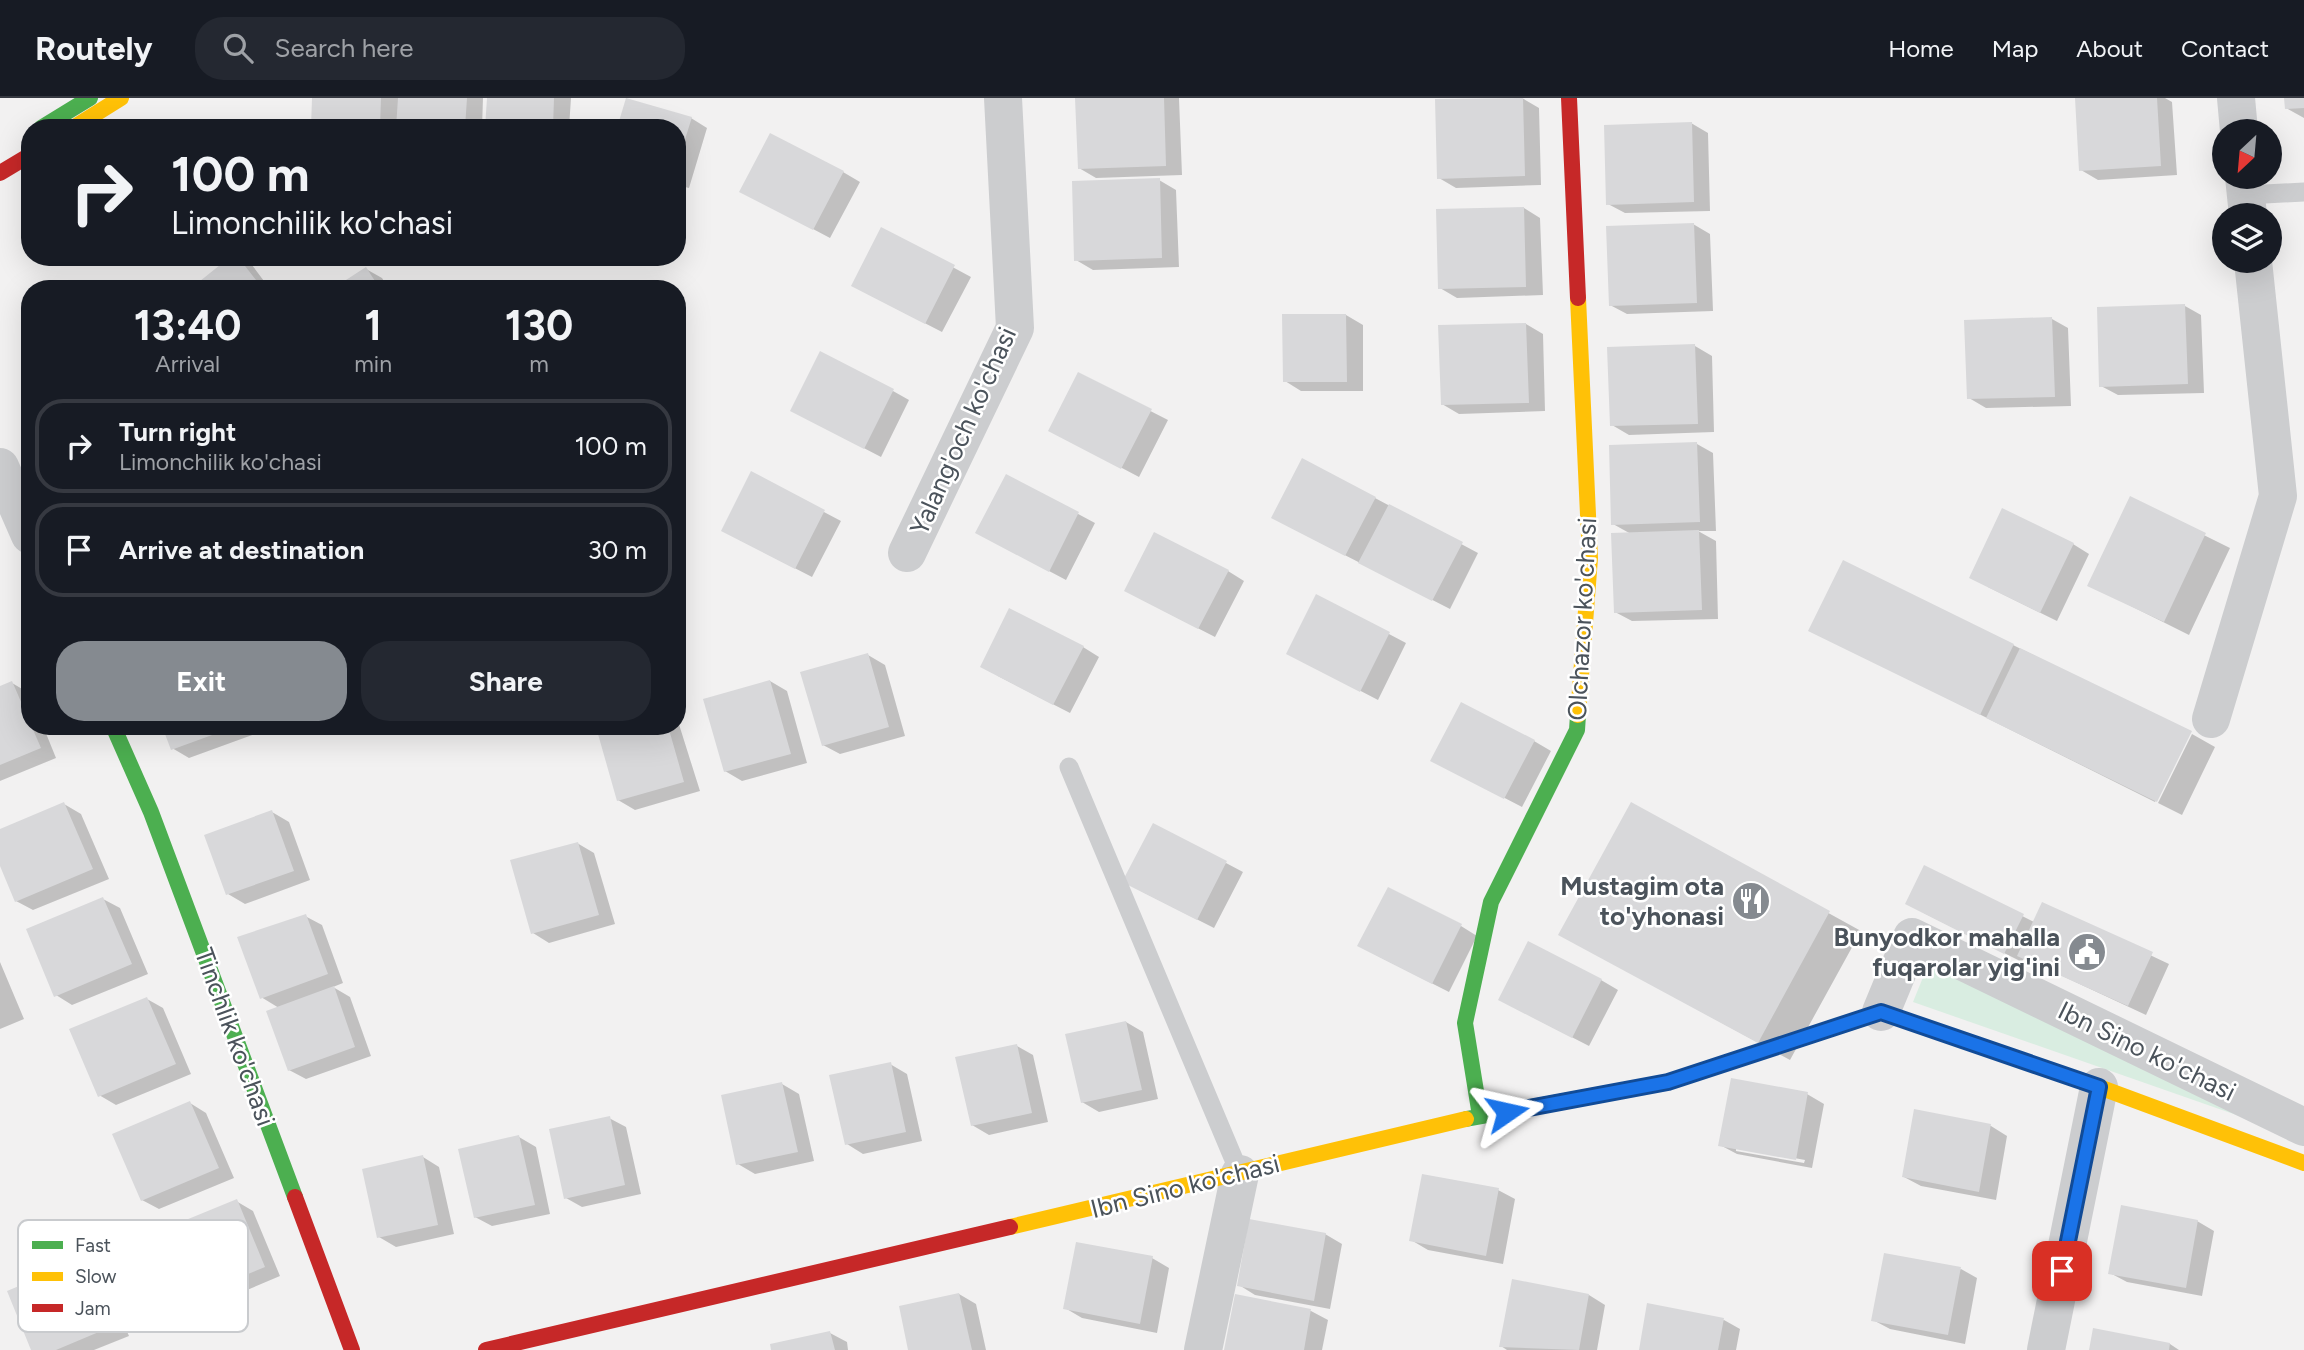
<!DOCTYPE html>
<style>
:root{--surface:#171b24;--page:#242831;--text:#f1f3f6;--muted:#9ea1a6;--line:#363941;--accent:#858a90}
body{margin:0;font-family:Figtree,sans-serif;background:var(--page);color:var(--text);height:100vh;display:flex;flex-direction:column;font-size:26px;white-space:nowrap}
*{box-sizing:border-box;margin:0}
p{font-size:23px;color:var(--muted)}
.icon{flex:none;width:38px;height:38px;fill:none;stroke:currentColor;stroke-width:2;stroke-linecap:round;stroke-linejoin:round}
.map{position:relative;flex:1;overflow:hidden}
.sheet{position:absolute;left:21px;top:182px;width:665px;height:455px;display:flex;flex-direction:column;background:var(--surface);border-radius:28px;box-shadow:0 7px 28px #0002}
.sheet>*{flex:none}
.top-card{position:absolute;left:21px;top:21px;width:665px;height:147px;border-radius:28px;box-shadow:0 7px 28px #0002;background:#171b24;color:var(--text);overflow:hidden}
.needle{width:46px;rotate:206deg}
.controls{position:absolute;left:2212px;top:21px;display:grid;gap:14px}
.controls a{display:grid;place-items:center;width:70px;height:70px;border-radius:50%;background:var(--surface);box-shadow:0 7px 28px #0002;font-size:35px}
.pin{position:absolute;display:grid;place-items:center;width:60px;height:60px;color:#fff;margin:-30px;border-radius:14px;box-shadow:0 4px 10px #0006}
.me{position:absolute;width:77px;margin:-38px;rotate:79deg;stroke-linejoin:round;filter:drop-shadow(0 0 5px #0008)}
.turn{display:flex;align-items:center;gap:24px;height:147px;padding:0 35px;font-size:32px}
.turn .icon{width:91px;height:91px;stroke-width:2.5}
.turn b{display:block;font-size:49px;line-height:60px}
.eta{display:flex;justify-content:space-evenly;align-items:center;height:119px;text-align:center}
.eta b{font-size:42px;font-weight:700;line-height:49px}
.cta{display:flex;gap:14px;margin-top:auto;padding:14px 35px}
.cta a{flex:1;height:80px;border-radius:28px;background:var(--accent);color:#fff;font-size:28px;font-weight:700;line-height:80px;text-align:center}
.cta a+a{background:var(--page);color:var(--text)}
ul{padding:0;list-style:none}
li{display:flex;align-items:center;gap:21px;height:94px;margin:0 14px 10px;padding:0 21px;border:4px solid var(--line);border-radius:28px}
li div{flex:1}
li b{display:block;font-size:26px}
li em{font-style:normal}
header{display:flex;align-items:center;gap:42px;box-sizing:border-box;height:98px;padding:0 35px;background:var(--surface);border-bottom:2px solid var(--line)}
header strong{font-size:33px}
nav{display:flex;gap:38px;margin-inline-start:auto;font-size:24px}
.search{width:490px;height:63px;background:var(--page);display:flex;align-items:center;gap:18px;box-sizing:border-box;padding:0 24px;border-radius:28px;color:var(--muted);font-size:26px}
.map>svg:first-child{display:block}
</style>
<header>
<strong>Routely</strong>
<div class="search"><svg class="icon" aria-label="search" viewBox="0 0 24 24"><circle cx="10" cy="10" r="6"/><path d="M15 15l6 6"/></svg>Search here</div>
<nav><a>Home</a><a>Map</a><a>About</a><a>Contact</a></nav>
</header>
<div class="map">
<svg width="2304" height="1252" viewBox="0 0 2304 1252">
<rect width="100%" height="100%" fill="#f2f1f1"/>
<path fill="#d9ede1" d="M 1928,867 L 2265,1027 L 1913,904 Z"/>
<path fill="#0003" fill-rule="evenodd" d="M 314,0 L 483,0 L 482,30 L 312,30 Z
M 489,0 L 571,0 L 569,30 L 487,30 Z
M 1077,0 L 1179,0 L 1182,77 L 1096,80 L 1079,70 Z
M 1522,0 L 1539,10 L 1541,87 L 1456,90 L 1439,80 Z
M 2077,0 L 2165,0 L 2172,4 L 2177,77 L 2098,82 L 2081,72 Z
M 2285,0 L 2304,0 L 2304,20 L 2286,10 Z
M 691,20 L 707,30 L 689,90 L 677,87 L 677,30 Z
M 1691,25 L 1708,35 L 1710,113 L 1625,115 L 1608,106 Z
M 843,74 L 860,84 L 830,140 L 758,102 Z
M 1159,82 L 1176,92 L 1179,169 L 1093,172 L 1076,162 Z
M 1524,110 L 1540,120 L 1543,197 L 1457,200 L 1440,190 Z
M 1693,126 L 1710,136 L 1713,213 L 1627,216 L 1610,207 Z
M 882,131 L 971,179 L 942,234 L 870,197 Z
M 233,159 L 252,167 L 270,191 L 193,191 Z
M 366,171 L 382,180 L 389,191 L 335,191 Z
M 2185,208 L 2201,217 L 2204,295 L 2118,297 L 2101,288 Z
M 1346,217 L 1363,227 L 1363,293 L 1301,293 L 1285,283 Z
M 2052,221 L 2068,230 L 2071,308 L 1986,310 L 1969,300 Z
M 1526,226 L 1543,236 L 1545,313 L 1459,316 L 1442,306 Z
M 1695,248 L 1712,258 L 1714,334 L 1629,337 L 1612,327 Z
M 1078,276 L 1168,322 L 1139,379 L 1067,341 Z
M 893,293 L 909,302 L 881,359 L 808,321 Z
M 1697,346 L 1713,355 L 1716,433 L 1698,433 L 1716,443 L 1718,521 L 1632,523 L 1615,514 L 1631,436 L 1613,426 Z
M 752,376 L 841,423 L 812,479 L 740,442 Z
M 1007,378 L 1095,425 L 1066,482 L 994,444 Z
M 1375,400 L 1478,455 L 1450,511 L 1290,429 Z
M 2131,401 L 2230,450 L 2189,537 L 2089,487 Z
M 2073,446 L 2089,456 L 2057,523 L 1988,489 Z
M 1228,473 L 1244,483 L 1215,539 L 1143,502 Z
M 1317,498 L 1406,545 L 1378,602 L 1305,564 Z
M 1811,532 L 2013,547 L 2189,634 L 2155,704 Z
M 1083,549 L 1099,559 L 1070,615 L 998,578 Z
M 868,557 L 885,567 L 905,638 L 840,656 L 823,647 Z
M 770,583 L 787,593 L 807,665 L 742,683 L 725,673 Z
M 12,585 L 29,595 L 30,628 L 43,628 L 56,660 L 0,683 L 0,590 Z
M 677,620 L 700,693 L 635,712 L 618,702 L 598,630 L 677,628 Z
M 164,628 L 252,628 L 255,636 L 189,660 L 172,650 Z
M 438,628 L 482,628 L 451,636 Z
M 2192,636 L 2215,649 L 2182,717 L 2158,705 Z
M 1534,643 L 1551,653 L 1522,709 L 1449,671 Z
M 64,706 L 81,716 L 109,781 L 33,812 L 16,803 L 0,764 L 0,733 Z
M 1631,706 L 1861,833 L 1790,962 L 1592,854 Z
M 272,714 L 289,724 L 310,782 L 245,806 L 228,796 Z
M 577,745 L 594,755 L 615,826 L 549,845 L 533,835 Z
M 1226,765 L 1243,774 L 1214,830 L 1141,793 Z
M 1925,769 L 2034,824 L 2042,806 L 2169,866 L 2146,917 L 2024,860 L 2022,864 L 1924,815 Z
M 103,801 L 120,810 L 148,876 L 72,907 L 56,897 Z
M 305,818 L 322,827 L 343,885 L 333,889 L 350,899 L 371,958 L 306,981 L 289,972 L 279,910 L 261,899 Z
M 1461,828 L 1477,838 L 1449,894 L 1376,857 Z
M 0,864 L 24,921 L 0,931 Z
M 1601,882 L 1618,892 L 1589,948 L 1517,911 Z
M 147,901 L 163,910 L 191,976 L 116,1007 L 99,997 Z
M 1126,924 L 1143,934 L 1158,1001 L 1099,1014 L 1082,1004 Z
M 1017,948 L 1033,957 L 1048,1024 L 989,1037 L 972,1027 Z
M 890,966 L 907,976 L 922,1043 L 863,1056 L 847,1046 Z
M 782,986 L 799,996 L 814,1063 L 755,1076 L 738,1066 Z
M 1807,996 L 1824,1006 L 1812,1070 L 1737,1056 L 1720,1047 ZM 1736,1049 L 1805,1062 L 1804,1065 L 1736,1053 Z
M 190,1005 L 206,1015 L 234,1080 L 159,1111 L 142,1102 Z
M 1916,1013 L 1991,1028 L 2007,1038 L 1996,1102 L 1921,1088 L 1904,1079 Z
M 609,1020 L 626,1029 L 641,1096 L 582,1109 L 566,1100 Z
M 519,1039 L 536,1049 L 550,1116 L 492,1128 L 475,1119 Z
M 423,1059 L 439,1069 L 454,1136 L 396,1149 L 379,1139 Z
M 1498,1092 L 1515,1101 L 1503,1166 L 1428,1152 L 1411,1142 Z
M 236,1103 L 253,1113 L 280,1178 L 205,1210 L 188,1200 Z
M 2197,1123 L 2214,1133 L 2202,1198 L 2127,1184 L 2110,1175 Z
M 1325,1136 L 1342,1146 L 1330,1211 L 1255,1197 L 1239,1187 Z
M 1152,1160 L 1169,1170 L 1157,1235 L 1082,1220 L 1065,1210 Z
M 84,1163 L 101,1173 L 129,1238 L 94,1252 L 33,1252 Z
M 1961,1171 L 1977,1180 L 1965,1246 L 1890,1231 L 1873,1222 Z
M 959,1196 L 976,1206 L 986,1252 L 910,1252 Z
M 1589,1197 L 1605,1207 L 1597,1252 L 1507,1252 L 1501,1248 Z
M 1236,1198 L 1311,1213 L 1328,1222 L 1322,1252 L 1226,1252 Z
M 1724,1222 L 1740,1231 L 1736,1252 L 1641,1252 Z
M 830,1235 L 847,1244 L 848,1252 L 773,1252 Z
M 2170,1246 L 2179,1252 L 2091,1252 Z"/>
<path fill="#d8d8da" d="M 312,0 L 381,0 L 380,30 L 311,30 Z
M 398,0 L 467,0 L 465,30 L 396,30 Z
M 487,0 L 554,0 L 553,30 L 485,30 Z
M 626,0 L 692,19 L 678,64 L 677,30 L 617,30 Z
M 1075,0 L 1164,0 L 1166,68 L 1078,71 Z
M 1523,0 L 1525,78 L 1437,81 L 1435,1 Z
M 2075,0 L 2157,0 L 2161,68 L 2079,73 Z
M 2284,0 L 2304,0 L 2304,10 L 2285,11 Z
M 1692,24 L 1694,104 L 1606,107 L 1604,27 Z
M 770,35 L 844,73 L 813,132 L 739,94 Z
M 1160,80 L 1162,160 L 1074,163 L 1072,83 Z
M 1524,109 L 1526,189 L 1438,191 L 1436,111 Z
M 1694,125 L 1697,205 L 1609,208 L 1606,128 Z
M 881,129 L 955,167 L 925,226 L 851,188 Z
M 230,159 L 238,159 L 263,191 L 190,191 Z
M 366,169 L 380,191 L 332,191 Z
M 2185,206 L 2188,286 L 2099,289 L 2097,209 Z
M 1282,216 L 1346,216 L 1347,284 L 1283,284 Z
M 2052,219 L 2055,299 L 1967,301 L 1964,222 Z
M 1526,225 L 1529,305 L 1441,307 L 1438,227 Z
M 1695,246 L 1698,326 L 1610,328 L 1607,249 Z
M 820,253 L 894,291 L 864,351 L 790,313 Z
M 1078,274 L 1152,311 L 1121,371 L 1048,333 Z
M 1697,344 L 1700,424 L 1611,427 L 1609,347 Z
M 1302,360 L 1376,399 L 1345,458 L 1271,420 Z
M 751,373 L 825,412 L 795,471 L 721,433 Z
M 1006,376 L 1079,414 L 1049,474 L 975,435 Z
M 2130,398 L 2206,435 L 2164,524 L 2087,488 Z
M 1389,406 L 1463,444 L 1432,503 L 1358,465 Z
M 2002,410 L 2074,445 L 2040,515 L 1969,480 Z
M 1699,432 L 1702,512 L 1614,515 L 1611,435 Z
M 1154,434 L 1229,472 L 1198,531 L 1124,493 Z
M 1843,462 L 2014,546 L 1980,617 L 1808,533 Z
M 1316,496 L 1390,534 L 1360,594 L 1286,556 Z
M 1009,510 L 1084,548 L 1053,607 L 980,569 Z
M 2020,550 L 2192,633 L 2157,704 L 1986,620 Z
M 868,555 L 889,629 L 822,648 L 800,574 Z
M 770,582 L 791,656 L 724,674 L 703,601 Z
M 12,583 L 41,650 L 0,667 L 0,588 Z
M 1461,604 L 1535,642 L 1504,701 L 1430,663 Z
M 162,628 L 234,628 L 234,629 L 171,652 Z
M 668,628 L 684,684 L 617,703 L 596,629 Z
M 64,704 L 93,771 L 15,804 L 0,768 L 0,731 Z
M 1631,704 L 1830,813 L 1758,945 L 1558,837 Z
M 272,712 L 294,773 L 226,797 L 204,737 Z
M 1153,725 L 1227,763 L 1197,822 L 1122,784 Z
M 578,744 L 599,817 L 531,836 L 510,762 Z
M 1924,767 L 2024,816 L 2004,856 L 1905,806 Z
M 1388,789 L 1462,826 L 1432,886 L 1357,848 Z
M 103,799 L 132,866 L 54,899 L 26,831 Z
M 2042,804 L 2153,854 L 2128,908 L 2017,858 Z
M 306,816 L 328,876 L 260,901 L 237,839 Z
M 1528,843 L 1602,881 L 1572,940 L 1498,902 Z
M 334,888 L 355,949 L 288,973 L 266,913 Z
M 147,899 L 176,966 L 98,999 L 69,931 Z
M 1126,923 L 1142,992 L 1081,1005 L 1065,936 Z
M 1017,946 L 1032,1015 L 971,1028 L 955,959 Z
M 891,964 L 906,1034 L 845,1047 L 829,977 Z
M 1731,980 L 1808,994 L 1796,1062 L 1718,1048 Z
M 782,984 L 798,1054 L 736,1067 L 721,997 Z
M 190,1003 L 219,1070 L 141,1103 L 112,1036 Z
M 1914,1011 L 1991,1026 L 1979,1094 L 1902,1079 Z
M 610,1018 L 625,1087 L 564,1101 L 549,1031 Z
M 519,1037 L 535,1107 L 474,1120 L 458,1051 Z
M 423,1057 L 438,1127 L 377,1140 L 362,1071 Z
M 1422,1076 L 1499,1090 L 1486,1158 L 1409,1143 Z
M 237,1101 L 265,1169 L 187,1201 L 159,1133 Z
M 2121,1107 L 2198,1122 L 2186,1190 L 2108,1176 Z
M 1249,1121 L 1326,1135 L 1314,1203 L 1237,1188 Z
M 1076,1144 L 1153,1158 L 1140,1226 L 1063,1211 Z
M 1884,1155 L 1961,1169 L 1948,1237 L 1871,1223 Z
M 84,1161 L 113,1228 L 56,1252 L 31,1252 L 7,1193 Z
M 1512,1181 L 1589,1196 L 1579,1252 L 1499,1249 Z
M 959,1195 L 972,1252 L 908,1252 L 899,1208 Z
M 1235,1196 L 1311,1211 L 1304,1252 L 1224,1252 Z
M 1647,1205 L 1724,1220 L 1718,1252 L 1639,1252 Z
M 2093,1230 L 2170,1245 L 2169,1252 L 2089,1252 Z
M 830,1233 L 835,1252 L 771,1252 L 770,1246 Z"/>
<g fill="none" stroke-linecap="round" stroke-linejoin="round">
<path stroke="#cccdcf" stroke-width="19" d="M 2246,97 L 2304,94
M 1069,669 L 1240,1076"/>
<path stroke="#cccdcf" stroke-width="38" d="M 2236,0 L 2239,33
M 2244,79 L 2248,117
M 0,369 L 30,437
M 907,455 L 1015,230 L 1003,0
M 2211,621 L 2278,398 L 2253,163
M 1881,914 L 1912,839 L 2304,1029
M 1203,1252 L 1240,1076
M 2046,1252 L 2099,989"/>
<path stroke="#4caf50" stroke-width="16" d="M 41,30 L 90,0
M 113,628 L 151,714 L 295,1099
M 1480,1018 L 1465,925 L 1491,804 L 1577,632 L 1578,617
M 1466,1021 L 1668,984 L 1876,916"/>
<path stroke="#ffc107" stroke-width="16" d="M 73,30 L 121,0
M 1578,617 L 1590,460 L 1578,200
M 1876,916 L 1881,914 L 2099,989 L 2304,1065
M 1010,1129 L 1466,1021"/>
<path stroke="#c62828" stroke-width="16" d="M 1569,0 L 1578,200
M 0,75 L 30,57
M 295,1099 L 352,1252
M 486,1252 L 1010,1129"/>
</g>
<g fill="none" stroke-linecap="round" stroke-linejoin="round">
<defs>
<path id="route" d="M 1507,1014 L 1668,984 L 1881,914 L 2099,989 L 2062,1173"/>
</defs>
<use href="#route" stroke="#114b97" stroke-width="18"/>
<use href="#route" stroke="#1a73e8" stroke-width="12"/>
</g>
<defs>
<symbol id="restaurant-disc" viewBox="-11 -11 22 22"><circle r="9.5" fill="#858a90" stroke="#fff"/><path d="M-5-6h1v4h1v-4h1v4h1v-4h1v5L-1.5 .5V6h-2V.5L-5-1ZM5-6V6H3V1.5H1.5Q1.5-4 5-6Z" fill="#fff"/></symbol>
<symbol id="civic-disc" viewBox="-11 -11 22 22"><circle r="9.5" fill="#858a90" stroke="#fff"/><path d="M-.6-6.5H3V-4.5H.6V-3L4-1V1h2V6H-6V1h2V-1L-.6-3ZM-1.2 2.5V6h2.4V2.5Z" fill="#fff"/></symbol>
</defs>
<g fill-rule="evenodd">
<use href="#restaurant-disc" x="1729" y="781" width="44" height="44"/>
<use href="#civic-disc" x="2065" y="832" width="44" height="44"/>
</g>
<g text-anchor="middle" dominant-baseline="central" stroke-width="5" stroke-linejoin="round" paint-order="stroke">
<g font-size="26" fill="#4b535b" stroke="#fff">
<text transform="translate(963 333) rotate(-66)">Yalang'och ko'chasi</text>
<text transform="translate(1582 521) rotate(-87)">Olchazor ko'chasi</text>
<text transform="translate(235 939) rotate(70)">Tinchlik ko'chasi</text>
<text transform="translate(2147 953) rotate(26)">Ibn Sino ko'chasi</text>
<text transform="translate(1185 1088) rotate(-14)">Ibn Sino ko'chasi</text>
</g>
<g font-size="26" font-weight="bold" fill="#4b535b" stroke="#fff" text-anchor="end">
<text x="1724" y="788">Mustagim ota<tspan x="1724" dy="30">to'yhonasi</tspan></text>
<text x="2060" y="839">Bunyodkor mahalla<tspan x="2060" dy="30">fuqarolar yig'ini</tspan></text>
</g>
</g>
<rect x="18" y="1122" width="230" height="112" rx="10" fill="#fff" stroke="#c9cbce" stroke-width="2"/>
<rect x="32" y="1143" width="31" height="8" fill="#4caf50"/>
<rect x="32" y="1174" width="31" height="9" fill="#ffc107"/>
<rect x="32" y="1206" width="31" height="8" fill="#c62828"/>
<g font-size="19" fill="#4b535b">
<text x="75" y="1154">Fast</text>
<text x="75" y="1185">Slow</text>
<text x="75" y="1217">Jam</text>
</g>
</svg>
<div class="controls">
<a><svg class="needle" viewBox="-14 -14 28 28"><path d="M0-13l5 13h-10z" fill="#e53935"/><path d="M0 13l5-13h-10z" fill="#9ea1a6"/></svg></a>
<a><svg class="icon" aria-label="layers" viewBox="0 0 24 24"><path d="M12 4l9 5-9 5-9-5zM3 14l9 5 9-5"/></svg></a>
</div>
<div class="pin" style="left:2062px;top:1173px;background:#d93025"><svg class="icon" aria-label="arrive" viewBox="0 0 24 24"><path d="M6 21V4h12l-3 4 3 4H6"/></svg></div>
<svg class="me" style="left:1507px;top:1014px" viewBox="-20 -20 40 40"><path d="M0-17L14 15 0 8-14 15z" fill="#1a73e8" stroke="#fff" stroke-width="4"/></svg>
<div class="top-card">
<div class="turn"><svg class="icon" aria-label="right" viewBox="0 0 24 24"><path d="M7 20v-9h11M14 6l5 5-5 5"/></svg><div><b>100 m</b>Limonchilik ko'chasi</div></div>
</div>
<section class="sheet">
<div class="eta">
<div><b>13:40</b><p>Arrival</p></div>
<div><b>1</b><p>min</p></div>
<div><b>130</b><p>m</p></div>
</div>
<ul>
<li><svg class="icon" aria-label="right" viewBox="0 0 24 24"><path d="M7 20v-9h11M14 6l5 5-5 5"/></svg><div><b>Turn right</b><p>Limonchilik ko'chasi</p></div><em>100 m</em></li>
<li><svg class="icon" aria-label="arrive" viewBox="0 0 24 24"><path d="M6 21V4h12l-3 4 3 4H6"/></svg><div><b>Arrive at destination</b></div><em>30 m</em></li>
</ul>
<div class="cta"><a>Exit</a><a>Share</a></div>
</section>
</div>
